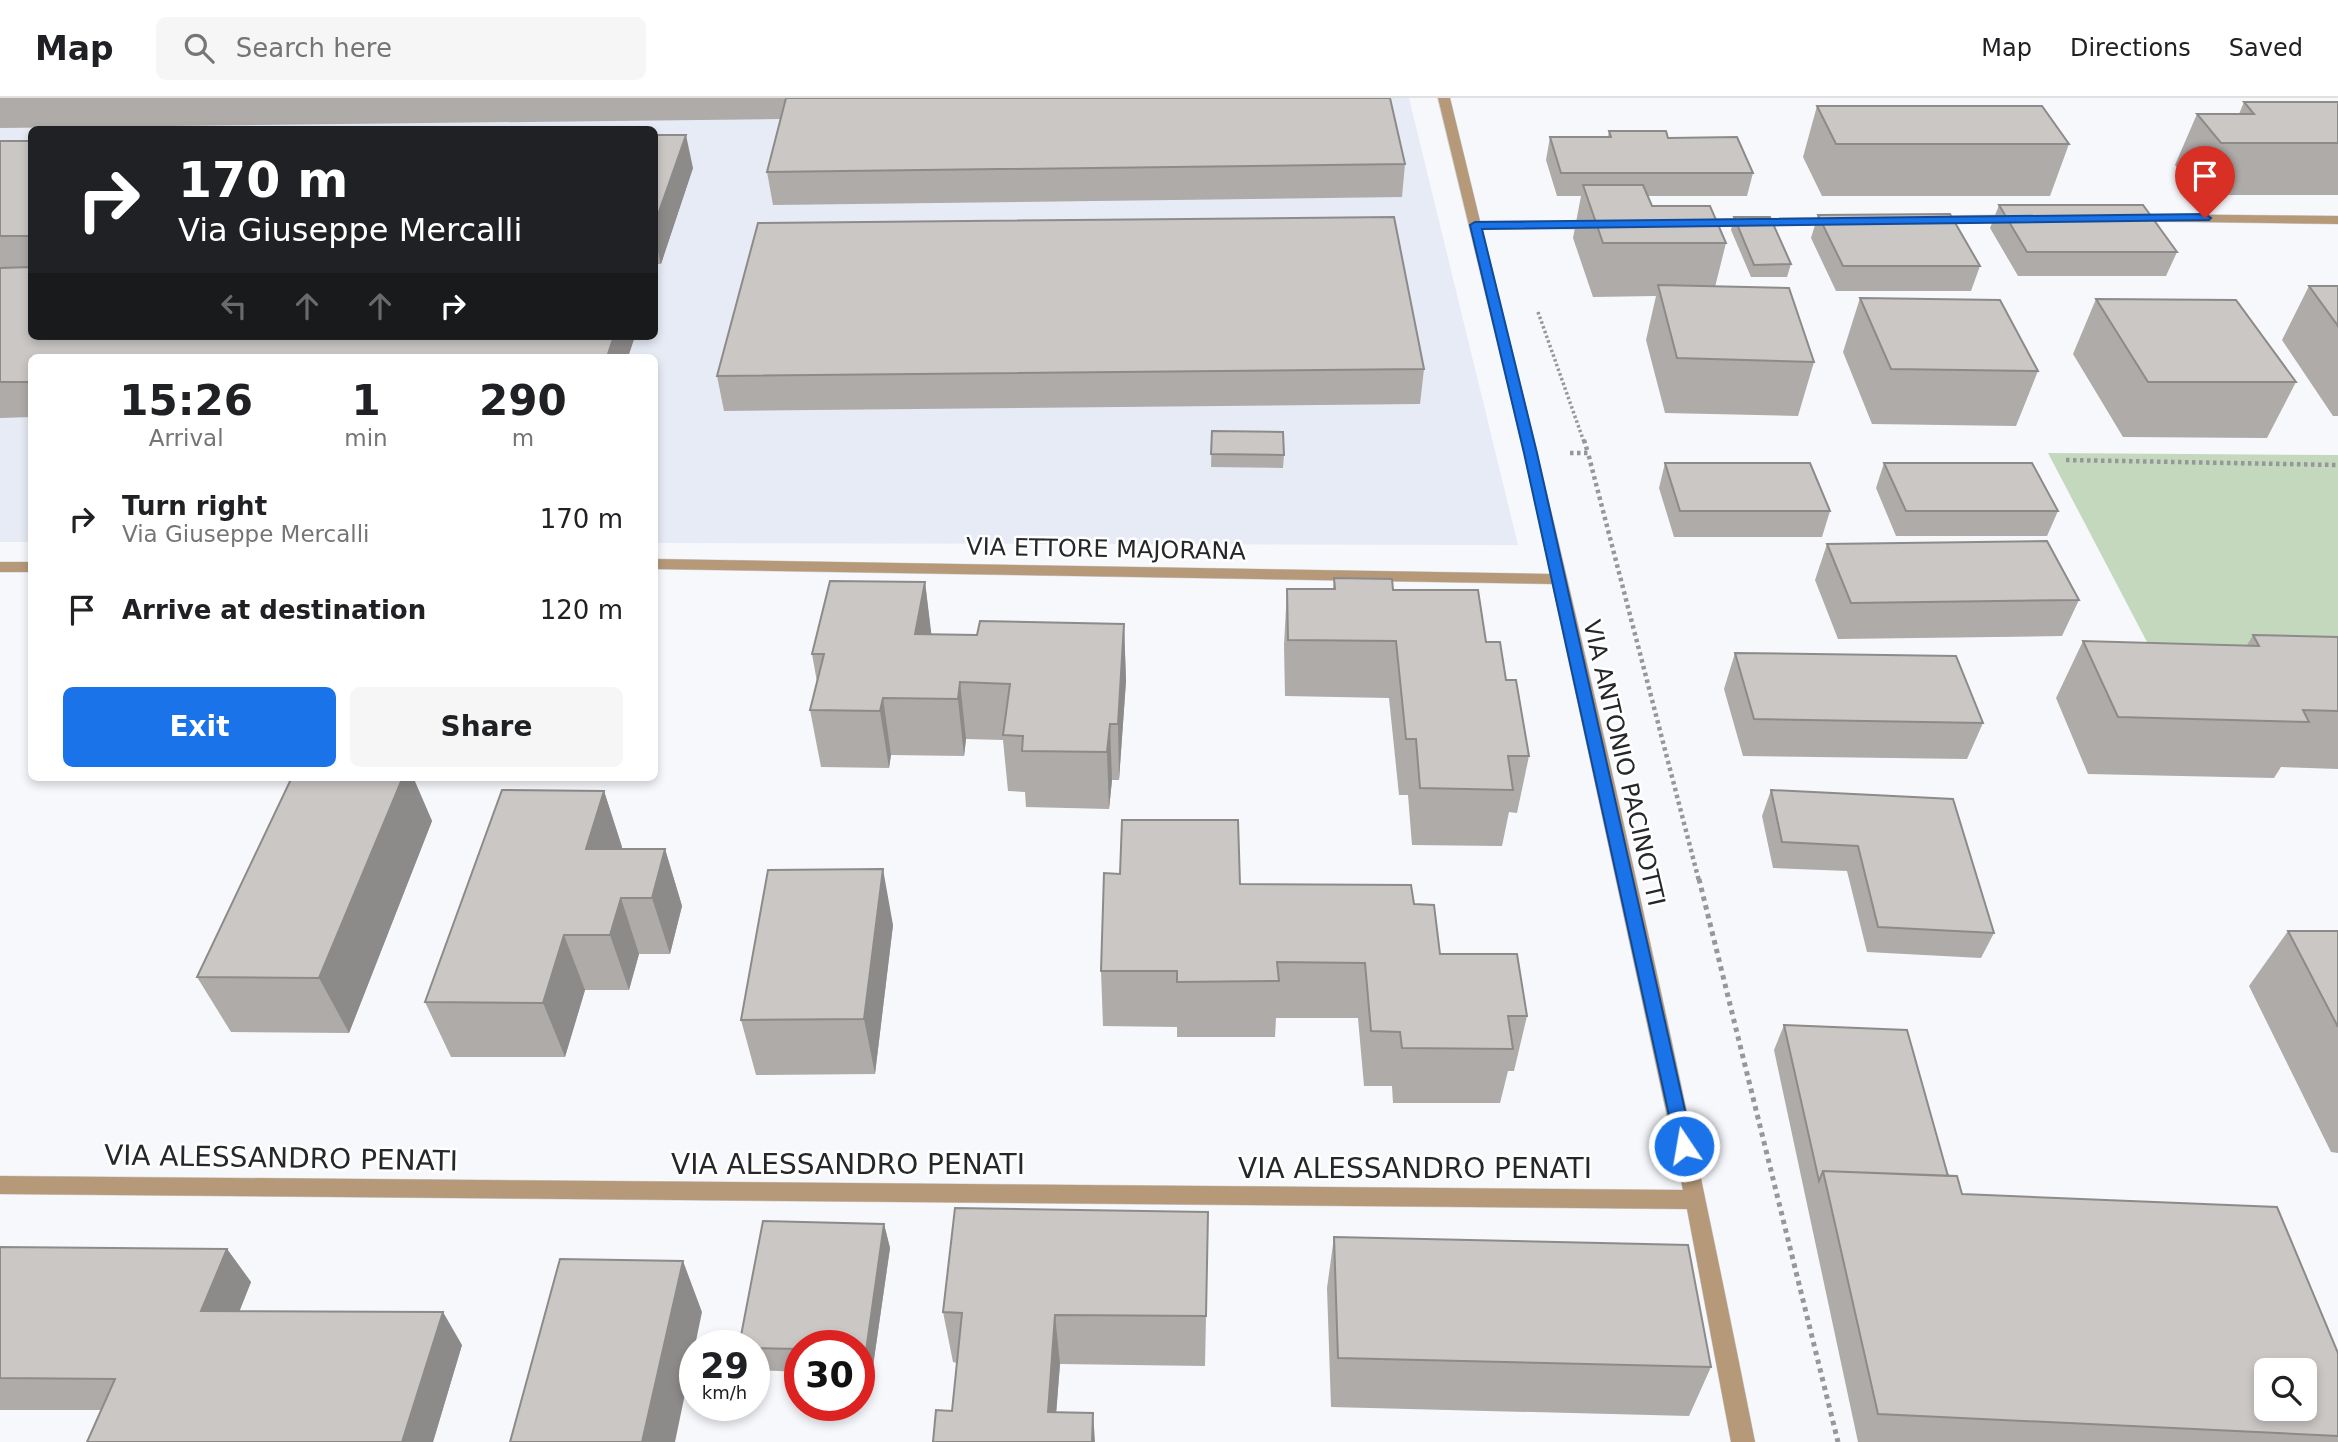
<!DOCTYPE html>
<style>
:root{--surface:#fff;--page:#f6f6f6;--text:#202124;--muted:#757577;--line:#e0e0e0;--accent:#1a73e8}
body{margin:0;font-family:"DejaVu Sans",sans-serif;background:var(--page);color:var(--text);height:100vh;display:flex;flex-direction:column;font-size:26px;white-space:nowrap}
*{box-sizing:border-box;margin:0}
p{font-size:23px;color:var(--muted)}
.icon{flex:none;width:38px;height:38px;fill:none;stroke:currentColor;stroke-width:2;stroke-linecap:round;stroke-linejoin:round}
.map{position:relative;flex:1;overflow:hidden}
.drawer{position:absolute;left:28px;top:256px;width:630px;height:427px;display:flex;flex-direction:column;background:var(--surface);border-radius:10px;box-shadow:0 4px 10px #0003}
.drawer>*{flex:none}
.top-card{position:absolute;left:28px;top:28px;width:630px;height:214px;border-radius:10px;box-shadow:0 4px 10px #0003;background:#202124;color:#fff;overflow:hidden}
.controls{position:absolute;left:2254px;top:1260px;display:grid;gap:14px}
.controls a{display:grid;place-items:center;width:63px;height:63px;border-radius:10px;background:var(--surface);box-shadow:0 4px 10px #0003;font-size:35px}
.speed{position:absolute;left:679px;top:1232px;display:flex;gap:14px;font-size:35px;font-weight:700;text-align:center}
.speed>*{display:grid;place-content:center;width:91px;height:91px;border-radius:50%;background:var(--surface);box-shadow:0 4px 10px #0003;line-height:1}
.speed small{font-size:18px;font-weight:400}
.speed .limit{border:10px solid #d22;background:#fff;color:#111}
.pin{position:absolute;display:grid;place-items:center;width:60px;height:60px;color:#fff;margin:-72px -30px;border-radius:50% 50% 50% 0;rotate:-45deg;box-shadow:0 0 7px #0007}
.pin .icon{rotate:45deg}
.me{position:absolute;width:77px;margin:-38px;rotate:348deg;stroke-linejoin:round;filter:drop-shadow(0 0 5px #0008)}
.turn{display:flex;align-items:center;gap:24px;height:147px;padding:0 35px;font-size:32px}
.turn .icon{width:91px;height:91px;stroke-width:2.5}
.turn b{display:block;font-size:49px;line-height:60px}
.lanes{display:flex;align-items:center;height:66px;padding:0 35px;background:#0003;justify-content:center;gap:35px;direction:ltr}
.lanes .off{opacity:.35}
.eta{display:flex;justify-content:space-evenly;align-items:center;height:119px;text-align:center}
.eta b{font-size:42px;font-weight:800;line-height:49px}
.action{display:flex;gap:14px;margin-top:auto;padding:14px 35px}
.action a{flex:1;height:80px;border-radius:10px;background:var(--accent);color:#fff;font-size:28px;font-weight:800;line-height:80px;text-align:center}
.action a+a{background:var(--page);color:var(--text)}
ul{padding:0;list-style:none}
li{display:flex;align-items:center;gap:21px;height:91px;padding:0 35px}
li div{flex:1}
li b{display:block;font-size:26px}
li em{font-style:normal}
header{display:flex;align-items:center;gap:42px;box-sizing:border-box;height:98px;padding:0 35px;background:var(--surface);border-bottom:2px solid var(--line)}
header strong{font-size:33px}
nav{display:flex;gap:38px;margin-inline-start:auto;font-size:24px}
.search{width:490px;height:63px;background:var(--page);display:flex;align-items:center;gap:18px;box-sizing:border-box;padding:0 24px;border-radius:10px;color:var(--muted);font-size:26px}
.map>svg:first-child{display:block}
</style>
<header>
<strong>Map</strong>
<div class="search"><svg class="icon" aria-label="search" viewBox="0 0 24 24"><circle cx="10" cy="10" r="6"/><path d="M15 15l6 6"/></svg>Search here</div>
<nav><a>Map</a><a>Directions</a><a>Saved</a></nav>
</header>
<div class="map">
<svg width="2338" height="1344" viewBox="0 0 2338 1344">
<rect width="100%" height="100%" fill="#f7f8fc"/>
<path fill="#e6ebf5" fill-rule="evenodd" d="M 0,0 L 1409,0 L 1518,447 L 655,445 L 654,259 L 32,259 L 31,444 L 0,444 ZM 32,32 L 654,32 L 654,238 L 32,238 Z"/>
<path fill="#c4d8be" d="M 2048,355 L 2338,357 L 2338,590 L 2169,586 Z"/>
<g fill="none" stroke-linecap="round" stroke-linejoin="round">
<defs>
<path id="street" d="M 1438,0 L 1450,0 L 1480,123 L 1600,123 L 1606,127 L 1600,131 L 1482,131 C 1583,533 1674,938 1755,1344 L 1731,1344 L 1687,1111 L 0,1096 L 0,1078 L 1683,1092 L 1552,486 L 654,471 L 654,461 L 1550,476 L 1524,355 Z
M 2128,116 L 2338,118 L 2338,126 L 2124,123 L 2122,120 Z
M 2016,117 L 2022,121 L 2020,124 L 1929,126 L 1923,122 L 1929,118 Z
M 1838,120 L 1842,121 L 1842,127 L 1694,129 L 1688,125 L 1694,121 Z
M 0,464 L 32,464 L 32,474 L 0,474 Z"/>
</defs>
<use href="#street" stroke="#d1d2d6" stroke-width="1"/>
<path stroke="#969799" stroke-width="3.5" stroke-dasharray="2.5 2.5" stroke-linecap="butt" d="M 1538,214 L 1584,344"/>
<path stroke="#969799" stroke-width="4.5" stroke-dasharray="3.5 3.5" stroke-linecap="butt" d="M 1584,342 L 1588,355
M 1570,355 L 1588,355 L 1699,783
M 2066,362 L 2338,367"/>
<path stroke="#969799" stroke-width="5" stroke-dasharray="4.5 4.5" stroke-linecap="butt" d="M 1699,781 L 1838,1344"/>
<use href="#street" fill="#b59979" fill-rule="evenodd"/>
</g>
<path fill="#aeaba9" d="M 0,0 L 1390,0 L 1405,66 L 1402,99 L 773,107 L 767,74 L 780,21 L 0,30 Z
M 2244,4 L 2338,4 L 2338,97 L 2199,97 L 2175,67 L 2197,16 L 2239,16 Z
M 1817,8 L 2069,46 L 2050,98 L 1822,98 L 1803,59 Z
M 1609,33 L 1668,40 L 1753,75 L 1747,98 L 1648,98 L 1652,108 L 1726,145 L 1715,189 L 1814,264 L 1798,318 L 1665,315 L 1646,242 L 1656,198 L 1593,199 L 1573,140 L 1581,98 L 1557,98 L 1546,62 L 1550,39 L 1608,39 Z
M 654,37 L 693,70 L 661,166 L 654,166 Z
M 0,43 L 32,43 L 32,238 L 635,238 L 628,259 L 32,259 L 32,319 L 0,320 Z
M 1999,107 L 2177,154 L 2166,178 L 2018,178 L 1990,130 Z
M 1818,117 L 1980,168 L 1971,193 L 1836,193 L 1811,140 Z
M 1734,119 L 1791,166 L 1787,179 L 1751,179 L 1731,132 Z
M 2309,188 L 2338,188 L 2338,318 L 2333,318 L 2282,242 Z
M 1860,200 L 2038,273 L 2016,328 L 1872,326 L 1843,254 Z
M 2096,201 L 2296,284 L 2267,340 L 2123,339 L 2073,256 Z
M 1424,271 L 1420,306 L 724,313 L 717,278 Z
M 1212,333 L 1284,357 L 1283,370 L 1211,369 Z
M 1665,365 L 1830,413 L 1822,439 L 1674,439 L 1659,390 Z
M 1884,365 L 2058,413 L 2047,438 L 1896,438 L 1876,390 Z
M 1827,446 L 2079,502 L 2062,538 L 1838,541 L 1815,482 Z
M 1334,480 L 1393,492 L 1486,544 L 1506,582 L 1529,658 L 1517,715 L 1509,714 L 1502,748 L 1412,747 L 1408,697 L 1399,697 L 1389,600 L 1285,598 L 1284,547 L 1287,491 L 1333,491 Z
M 925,484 L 931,536 L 977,537 L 1124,526 L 1126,583 L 1119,682 L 1112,682 L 1109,711 L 1026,709 L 1025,694 L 1008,693 L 1003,642 L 966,641 L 964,658 L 891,657 L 889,670 L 821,669 L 810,612 L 817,584 L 812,556 Z
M 2253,537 L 2338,539 L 2338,671 L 2281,669 L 2274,680 L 2088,676 L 2056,600 L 2083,543 L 2247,547 Z
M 1735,555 L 1983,625 L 1967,661 L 1743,658 L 1724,591 Z
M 292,679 L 413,679 L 432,723 L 349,935 L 231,934 L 197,879 Z
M 1771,692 L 1994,835 L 1981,860 L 1867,854 L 1847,773 L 1773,770 L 1762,718 Z
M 604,693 L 622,749 L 622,751 L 665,751 L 682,808 L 670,856 L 639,856 L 629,892 L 585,892 L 565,959 L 451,959 L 425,904 Z
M 1240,786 L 1414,806 L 1440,856 L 1527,918 L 1514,973 L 1508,973 L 1500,1005 L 1393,1005 L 1392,988 L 1364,988 L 1358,920 L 1276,920 L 1275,939 L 1177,939 L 1177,929 L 1103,928 L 1101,873 Z
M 893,827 L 875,976 L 756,977 L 741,922 Z
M 2288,833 L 2338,833 L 2338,1055 L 2331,1054 L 2249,888 Z
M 1784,927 L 1948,1078 L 1962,1096 L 2338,1255 L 2338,1344 L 1858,1344 L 1774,952 Z
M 884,1126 L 890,1150 L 872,1275 L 859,1275 L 859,1248 L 800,1248 L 800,1274 L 754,1272 L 754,1248 Z
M 1334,1139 L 1711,1269 L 1689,1318 L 1331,1309 L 1327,1190 Z
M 0,1149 L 227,1151 L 251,1184 L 239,1213 L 462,1247 L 433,1344 L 87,1344 L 101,1312 L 0,1312 Z
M 943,1214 L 1206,1218 L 1205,1268 L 1060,1266 L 1056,1314 L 952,1313 L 957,1265 L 953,1264 Z"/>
<path fill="#8d8b8a" d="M 686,37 L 693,70 L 661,166 L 654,136 L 654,128 Z
M 614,238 L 635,238 L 628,259 L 607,259 Z
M 925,484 L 932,541 L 915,536 Z
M 1124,526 L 1126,583 L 1119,682 L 1118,626 Z
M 960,584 L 966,641 L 964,658 L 958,601 Z
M 883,600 L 891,657 L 889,670 L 880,613 Z
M 1110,626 L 1112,682 L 1109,711 L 1107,654 Z
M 403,679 L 413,679 L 432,723 L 349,935 L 319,880 Z
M 604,693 L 622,749 L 605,807 L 586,751 Z
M 665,751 L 682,808 L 670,856 L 652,800 Z
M 883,771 L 893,827 L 875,976 L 864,921 Z
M 621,800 L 639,856 L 629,892 L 610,837 Z
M 564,837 L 585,892 L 565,959 L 543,905 Z
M 884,1126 L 890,1150 L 872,1275 L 866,1253 Z
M 227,1151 L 251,1184 L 227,1245 L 201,1213 Z
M 683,1163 L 702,1214 L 675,1344 L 642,1344 Z
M 443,1214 L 462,1247 L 433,1344 L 402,1344 Z
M 1055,1217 L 1060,1266 L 1054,1344 L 1048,1314 Z
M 1093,1315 L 1095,1344 L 1092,1344 Z"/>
<path fill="#cac7c5" stroke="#8d8b8a" stroke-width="2" fill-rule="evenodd" d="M 786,0 L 1390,0 L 1405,66 L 767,74 Z
M 2244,4 L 2338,4 L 2338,45 L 2221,45 L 2197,16 L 2254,16 Z
M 1817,8 L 2042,8 L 2069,46 L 1836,46 Z
M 1609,33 L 1666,33 L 1668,40 L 1737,39 L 1753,75 L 1561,75 L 1550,39 L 1611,39 Z
M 654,37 L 686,37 L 654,128 Z
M 0,43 L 32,43 L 32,138 L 0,138 Z
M 1583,87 L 1643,87 L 1652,108 L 1710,108 L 1726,145 L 1603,145 Z
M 1999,107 L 2143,107 L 2177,154 L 2027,154 Z
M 1950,116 L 1980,168 L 1843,168 L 1818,117 Z
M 1394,119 L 1424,271 L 717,278 L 758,125 Z
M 1734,119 L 1770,119 L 1791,166 L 1754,167 Z
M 32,169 L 32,238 L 614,238 L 607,259 L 32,259 L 32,284 L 0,284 L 0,170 Z
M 1658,187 L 1789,190 L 1814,264 L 1677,260 Z
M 2309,188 L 2338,188 L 2338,228 Z
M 1860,200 L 2000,202 L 2038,273 L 1891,271 Z
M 2096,201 L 2236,202 L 2296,284 L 2148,284 Z
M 1212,333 L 1283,334 L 1284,357 L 1211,356 Z
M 1665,365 L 1810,365 L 1830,413 L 1680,413 Z
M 1884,365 L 2032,365 L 2058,413 L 1906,413 Z
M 2047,443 L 2079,502 L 1851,505 L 1827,446 Z
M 1334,480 L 1392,481 L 1393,492 L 1478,492 L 1486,544 L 1500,544 L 1506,582 L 1516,582 L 1529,658 L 1508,658 L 1513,692 L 1420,690 L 1416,641 L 1406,641 L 1396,543 L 1288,542 L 1287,491 L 1335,491 Z
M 830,483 L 925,484 L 915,536 L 977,537 L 980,523 L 1124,526 L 1118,626 L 1110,626 L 1107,654 L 1022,653 L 1023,638 L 1003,637 L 1010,586 L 960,584 L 958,601 L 883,600 L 880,613 L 810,612 L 824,556 L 812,556 Z
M 2253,537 L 2338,539 L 2338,613 L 2303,612 L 2309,624 L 2118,619 L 2083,543 L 2259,548 Z
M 1735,555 L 1956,558 L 1983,625 L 1754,621 Z
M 292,679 L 403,679 L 319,880 L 197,879 Z
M 502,692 L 604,693 L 586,751 L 665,751 L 652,800 L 621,800 L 610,837 L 564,837 L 543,905 L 425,904 Z
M 1771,692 L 1953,701 L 1994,835 L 1878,829 L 1858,748 L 1782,744 Z
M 1122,722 L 1238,722 L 1240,786 L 1411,787 L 1414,806 L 1434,807 L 1440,856 L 1517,856 L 1527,918 L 1508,918 L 1513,951 L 1402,950 L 1400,934 L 1371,933 L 1365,865 L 1277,864 L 1279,883 L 1177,884 L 1177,873 L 1101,873 L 1104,775 L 1120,776 Z
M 883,771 L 864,921 L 741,922 L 768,772 Z
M 2288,833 L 2338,833 L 2338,929 Z
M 1784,927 L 1907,932 L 1948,1078 L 1823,1073 L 1819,1083 Z
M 1823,1073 L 1957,1078 L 1962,1096 L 2277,1109 L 2338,1255 L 2338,1338 L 1878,1316 ZM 2266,1272 L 2305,1272 L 2305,1311 L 2266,1311 Z
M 955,1110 L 1208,1114 L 1206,1218 L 1055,1217 L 1048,1314 L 1093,1315 L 1092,1344 L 933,1344 L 936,1312 L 952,1313 L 962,1215 L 943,1214 Z
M 763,1123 L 884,1126 L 866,1253 L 859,1253 L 859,1248 L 800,1248 L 800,1251 L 754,1250 L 754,1248 L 739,1248 Z
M 1334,1139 L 1688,1147 L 1711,1269 L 1338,1260 Z
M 0,1149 L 227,1151 L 201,1213 L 443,1214 L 402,1344 L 87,1344 L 115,1281 L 0,1280 Z
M 560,1161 L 683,1163 L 642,1344 L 510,1344 Z"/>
<path fill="#1a73e8" stroke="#114b97" stroke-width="2" d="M 2205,116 L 2211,120 L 2209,122 L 1482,131 L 1537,355 L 1693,1048 L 1690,1054 L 1684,1056 L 1677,1054 L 1524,355 L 1470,127 L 1475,124 Z"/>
<g text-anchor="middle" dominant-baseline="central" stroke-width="5" stroke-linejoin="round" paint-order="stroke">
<g font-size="24" fill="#262728" stroke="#fff">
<text transform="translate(1106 451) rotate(1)">VIA ETTORE MAJORANA</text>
<text transform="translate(1624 665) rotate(77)">VIA ANTONIO PACINOTTI</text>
</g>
<g font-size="28" fill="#262728" stroke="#fff">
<text transform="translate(281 1060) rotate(1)">VIA ALESSANDRO PENATI</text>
<text x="848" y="1066">VIA ALESSANDRO PENATI</text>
<text x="1415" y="1070">VIA ALESSANDRO PENATI</text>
</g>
</g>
</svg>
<div class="controls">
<a><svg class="icon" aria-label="search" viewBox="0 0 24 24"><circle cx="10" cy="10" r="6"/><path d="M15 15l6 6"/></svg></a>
</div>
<div class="speed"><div>29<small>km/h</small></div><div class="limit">30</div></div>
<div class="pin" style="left:2205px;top:120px;background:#d93025"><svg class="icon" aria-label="arrive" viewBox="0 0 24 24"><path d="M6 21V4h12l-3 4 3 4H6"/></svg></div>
<svg class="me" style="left:1684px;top:1048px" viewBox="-20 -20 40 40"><circle r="17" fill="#1a73e8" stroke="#fff" stroke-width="3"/><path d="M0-11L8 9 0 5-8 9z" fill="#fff"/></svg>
<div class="top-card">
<div class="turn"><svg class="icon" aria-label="right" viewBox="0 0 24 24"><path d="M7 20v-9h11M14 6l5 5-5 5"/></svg><div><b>170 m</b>Via Giuseppe Mercalli</div></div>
<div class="lanes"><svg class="icon off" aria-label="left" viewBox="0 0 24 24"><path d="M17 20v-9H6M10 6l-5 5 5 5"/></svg><svg class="icon off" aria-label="ahead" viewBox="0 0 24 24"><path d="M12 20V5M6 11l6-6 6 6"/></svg><svg class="icon off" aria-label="ahead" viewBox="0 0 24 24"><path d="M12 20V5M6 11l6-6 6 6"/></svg><svg class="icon" aria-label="right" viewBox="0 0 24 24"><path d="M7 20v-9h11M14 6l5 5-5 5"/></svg></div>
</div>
<section class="drawer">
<div class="eta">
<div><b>15:26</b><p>Arrival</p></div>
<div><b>1</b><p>min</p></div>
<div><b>290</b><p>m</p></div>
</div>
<ul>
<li><svg class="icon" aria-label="right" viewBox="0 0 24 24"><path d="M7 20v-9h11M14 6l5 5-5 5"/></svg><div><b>Turn right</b><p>Via Giuseppe Mercalli</p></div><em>170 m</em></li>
<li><svg class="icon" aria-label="arrive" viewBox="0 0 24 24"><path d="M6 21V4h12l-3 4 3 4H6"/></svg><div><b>Arrive at destination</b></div><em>120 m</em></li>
</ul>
<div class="action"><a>Exit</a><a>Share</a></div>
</section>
</div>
